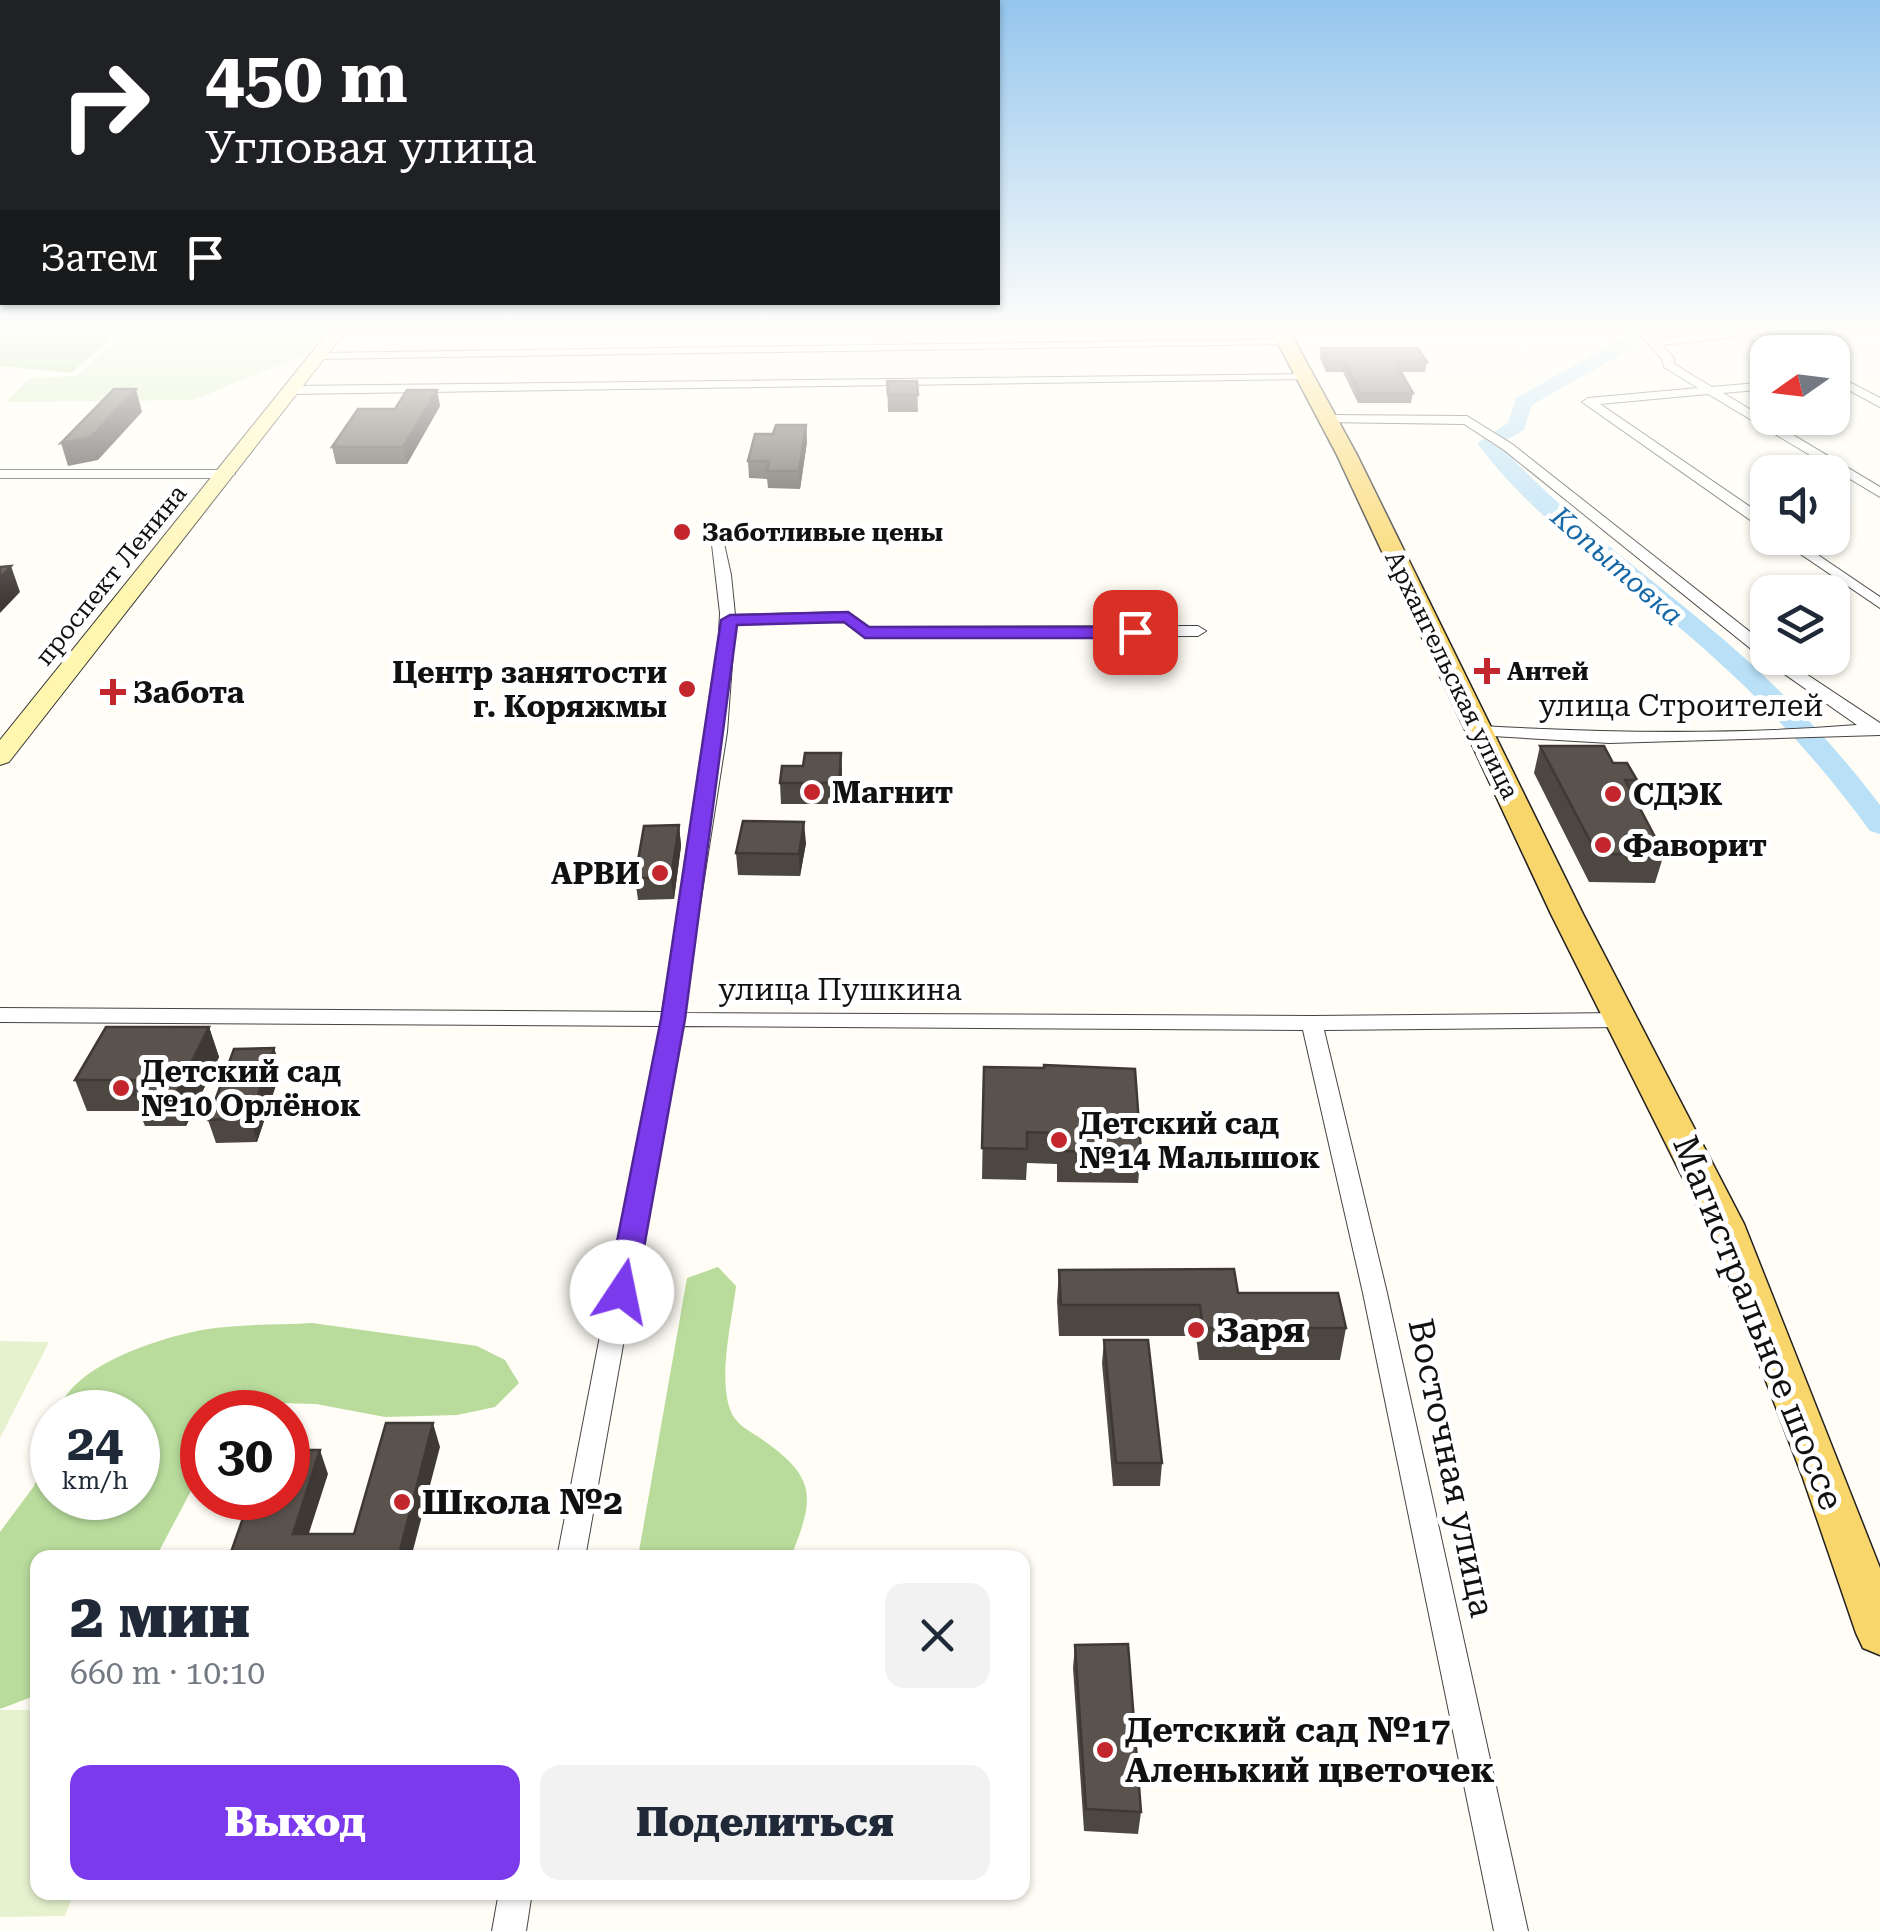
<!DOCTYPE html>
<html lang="ru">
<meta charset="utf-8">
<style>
:root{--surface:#fff;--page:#f2f2f3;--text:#1f2937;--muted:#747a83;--accent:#7c3aed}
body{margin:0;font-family:"Roboto Serif",serif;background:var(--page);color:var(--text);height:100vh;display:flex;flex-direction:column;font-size:38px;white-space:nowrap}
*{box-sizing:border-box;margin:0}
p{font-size:32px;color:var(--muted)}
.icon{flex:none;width:55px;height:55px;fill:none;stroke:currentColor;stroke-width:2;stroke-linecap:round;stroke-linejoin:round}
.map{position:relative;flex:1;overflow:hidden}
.details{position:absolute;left:30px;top:1550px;width:1000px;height:350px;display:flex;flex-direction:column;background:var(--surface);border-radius:20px;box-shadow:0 2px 8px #0004}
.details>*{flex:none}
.hud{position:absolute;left:0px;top:0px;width:1000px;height:305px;box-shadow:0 2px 8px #0004;background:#202124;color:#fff;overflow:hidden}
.needle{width:65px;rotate:256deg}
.buttons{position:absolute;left:1750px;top:335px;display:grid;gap:20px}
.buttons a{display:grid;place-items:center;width:100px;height:100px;border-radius:20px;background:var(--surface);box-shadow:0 2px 8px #0004;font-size:50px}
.speed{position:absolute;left:30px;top:1390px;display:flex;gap:20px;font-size:50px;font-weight:700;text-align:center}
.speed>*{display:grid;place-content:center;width:130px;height:130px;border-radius:50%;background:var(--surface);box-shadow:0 2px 8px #0004;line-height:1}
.speed small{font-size:25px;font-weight:400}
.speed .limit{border:15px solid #d22;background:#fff;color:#111}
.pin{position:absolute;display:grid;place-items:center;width:85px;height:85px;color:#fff;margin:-42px;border-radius:20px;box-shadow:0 5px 15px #0006}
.me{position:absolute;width:110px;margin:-55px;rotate:11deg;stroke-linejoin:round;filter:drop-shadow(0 0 8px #0008)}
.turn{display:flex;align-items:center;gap:35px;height:210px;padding:0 40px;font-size:45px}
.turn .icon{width:130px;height:130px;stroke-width:2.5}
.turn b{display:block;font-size:70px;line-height:85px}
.then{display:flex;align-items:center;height:95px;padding:0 40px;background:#0003;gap:20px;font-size:38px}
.round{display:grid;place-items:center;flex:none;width:105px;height:105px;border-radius:20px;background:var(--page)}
.summary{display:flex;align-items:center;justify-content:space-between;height:170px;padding:0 40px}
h1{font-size:60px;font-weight:800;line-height:75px}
.action{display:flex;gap:20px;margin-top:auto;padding:20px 40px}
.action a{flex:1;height:115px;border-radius:20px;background:var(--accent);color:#fff;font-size:40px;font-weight:800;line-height:115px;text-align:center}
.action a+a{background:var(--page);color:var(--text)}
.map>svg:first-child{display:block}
</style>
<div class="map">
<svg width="1880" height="1931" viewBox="0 0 1880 1931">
<rect width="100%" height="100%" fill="#fffdf5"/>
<path fill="#d5ebbd" d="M 125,332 L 325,332 L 307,354 L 193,400 L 6,402 L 30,378 L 76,376 Z"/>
<path fill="#b9dc9c" d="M 0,332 L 119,332 L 71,373 L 0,366 Z
M 718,1267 L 736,1286 C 732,1322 716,1384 733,1416 C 739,1426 753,1433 763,1440 C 818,1479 814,1498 791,1557 L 638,1557 L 687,1278 Z
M 312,1323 L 477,1346 L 505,1360 L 519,1383 L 495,1407 L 457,1415 L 385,1417 L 316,1404 L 279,1403 L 257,1412 L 202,1412 L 202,1470 L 156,1557 L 38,1558 L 37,1695 L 0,1709 L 0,1532 L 34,1486 L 52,1445 L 52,1498 L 138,1498 L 138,1412 L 59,1412 C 69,1366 160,1338 202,1330 C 237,1324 276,1325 312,1323 Z"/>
<path fill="#e6f2cf" d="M 0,1341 L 49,1342 L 0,1438 Z
M 0,1710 L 37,1710 L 38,1892 L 74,1893 L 65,1916 L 0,1917 Z"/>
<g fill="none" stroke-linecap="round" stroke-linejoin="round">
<path fill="#b9e0f7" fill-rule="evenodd" d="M 1626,332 L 1645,332 L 1632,348 L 1532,405 L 1524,430 L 1499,444 C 1566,518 1648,575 1723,639 C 1781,689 1834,744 1880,805 L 1880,834 L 1870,831 C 1814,754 1749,685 1675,624 C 1607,568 1530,515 1477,443 L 1508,423 L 1516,398 L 1620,340 Z"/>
<defs>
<path id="street" d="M 1637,332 L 1648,332 L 1656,339 L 1743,332 L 1781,340 L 1781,344 L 1777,345 L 1735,337 L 1662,345 L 1674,358 L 1674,364 L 1712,387 L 1768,382 L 1768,389 L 1723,393 L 1880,487 L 1880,497 L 1708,394 L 1600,404 L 1768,519 L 1768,530 L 1763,529 L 1582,402 L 1588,398 L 1698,388 L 1664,367 L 1662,359 Z
M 1286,339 L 1290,340 L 1290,344 L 318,359 L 312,356 L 318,353 Z
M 1832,373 L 1880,398 L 1880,407 L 1832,381 Z
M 1304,374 L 1310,377 L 1308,379 L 292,394 L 286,390 L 292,386 Z
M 1327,415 L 1467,416 L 1512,444 L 1768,646 L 1768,658 L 1782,658 L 1880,723 L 1880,735 L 1609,743 L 1476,735 L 1476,727 L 1482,726 C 1607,733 1732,735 1857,725 L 1766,661 L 1504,450 L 1464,424 L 1323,422 L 1321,419 Z
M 0,470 L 228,470 L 235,474 L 228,478 L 0,478 Z
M 711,536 L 723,539 L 731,575 L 735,615 L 848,612 L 869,627 L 1198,626 L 1206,631 L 1198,636 L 865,637 L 844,622 L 735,624 L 727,732 L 683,1013 L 1312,1016 L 1620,1013 L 1630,1020 L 1620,1027 L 1324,1030 L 1387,1293 L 1528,1931 L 1494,1931 L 1363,1293 L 1303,1030 L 680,1026 L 585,1558 L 557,1558 L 660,1026 L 0,1022 L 0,1008 L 662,1012 L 716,692 L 720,613 Z
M 1777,538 L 1793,538 L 1880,597 L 1880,608 Z
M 499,1892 L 532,1892 L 526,1931 L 492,1931 Z"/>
<path id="secondary" d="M 328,332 L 345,332 L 9,762 L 0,765 L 0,740 Z"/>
<path id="primary" d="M 1272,332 L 1290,332 L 1357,455 L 1583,914 L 1744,1224 L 1880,1568 L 1880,1655 L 1863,1648 L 1856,1633 L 1803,1478 L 1706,1224 L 1551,914 L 1337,455 Z"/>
</defs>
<use href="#street" stroke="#444" stroke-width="2"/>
<use href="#secondary" stroke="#333" stroke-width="2"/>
<use href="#primary" stroke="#222" stroke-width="3"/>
<use href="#street" fill="#fff" fill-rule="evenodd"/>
<use href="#secondary" fill="#fff6b0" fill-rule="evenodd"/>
<use href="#primary" fill="#f9d66b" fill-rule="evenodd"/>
</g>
<path fill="#4d4742" d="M 1321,348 L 1427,362 L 1425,372 L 1401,372 L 1413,393 L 1411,403 L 1358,403 L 1343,372 L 1326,372 L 1320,358 Z
M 887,381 L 917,381 L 918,412 L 888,412 Z
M 440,406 L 407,464 L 336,464 L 332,447 L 395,409 Z
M 806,425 L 807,442 L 800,489 L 768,488 L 767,479 L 749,478 L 748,461 L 773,434 Z
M 1540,746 L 1613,763 L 1637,780 L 1633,796 L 1664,854 L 1655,883 L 1589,882 L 1534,773 Z
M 841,753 L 842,774 L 840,804 L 781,804 L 780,783 L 803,766 Z
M 679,825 L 681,846 L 674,899 L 638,900 L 635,878 Z
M 806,843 L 800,876 L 738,875 L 736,853 Z
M 209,1027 L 219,1057 L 186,1126 L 145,1126 L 139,1111 L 87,1111 L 75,1080 Z
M 274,1048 L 281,1070 L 257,1142 L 216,1143 L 208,1120 Z
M 984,1067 L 1141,1152 L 1138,1183 L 1057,1182 L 1057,1164 L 1027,1163 L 1026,1180 L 982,1179 Z
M 1059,1270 L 1238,1293 L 1346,1328 L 1340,1360 L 1199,1360 L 1196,1336 L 1059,1336 L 1057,1301 Z
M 1104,1340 L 1162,1463 L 1160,1486 L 1113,1486 L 1102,1363 Z
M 1075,1645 L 1141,1812 L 1138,1834 L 1084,1831 L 1073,1668 Z"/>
<path fill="#3f3936" d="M 136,389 L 142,412 L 98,460 L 68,466 L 61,443 Z
M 437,390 L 440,406 L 407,464 L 403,447 Z
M 806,425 L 807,442 L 800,489 L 799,471 Z
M 11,566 L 20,592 L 0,613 L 0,578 Z
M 841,753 L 842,774 L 840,804 L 839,783 Z
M 804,822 L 806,843 L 800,876 L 799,854 Z
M 679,825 L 681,846 L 674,899 L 671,878 Z
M 209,1027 L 219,1057 L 186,1126 L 175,1095 Z
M 274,1048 L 281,1070 L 257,1142 L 250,1118 Z
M 433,1423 L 440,1447 L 411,1558 L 398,1558 Z
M 320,1450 L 328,1474 L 301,1558 L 293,1534 Z"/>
<path fill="#5a524d" stroke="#3f3936" stroke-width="2.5" d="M 1321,348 L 1418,348 L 1427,362 L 1395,362 L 1413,393 L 1360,393 L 1345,362 L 1328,362 Z
M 887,381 L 917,381 L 918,395 L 888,395 Z
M 114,389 L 136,389 L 91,437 L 61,443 Z
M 407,390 L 437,390 L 403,447 L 332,447 L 358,409 L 395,409 Z
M 776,425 L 806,425 L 799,471 L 767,471 L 769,461 L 748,461 L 755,434 L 773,434 Z
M 11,566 L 0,578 L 0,567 Z
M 1540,746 L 1604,746 L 1613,763 L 1627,763 L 1637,780 L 1625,780 L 1664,854 L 1597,854 Z
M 805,753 L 841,753 L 839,783 L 780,783 L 782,766 L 803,766 Z
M 743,821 L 804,822 L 799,854 L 736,853 Z
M 679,825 L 671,878 L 635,878 L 644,826 Z
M 106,1027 L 209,1027 L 175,1095 L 133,1095 L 141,1080 L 75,1080 Z
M 274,1048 L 250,1118 L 208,1120 L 234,1049 Z
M 1044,1065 L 1135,1069 L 1141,1152 L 1059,1151 L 1058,1133 L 1027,1132 L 1027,1149 L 982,1148 L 984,1067 L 1044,1068 Z
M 1234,1269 L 1238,1293 L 1338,1293 L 1346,1328 L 1203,1328 L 1200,1305 L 1061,1305 L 1059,1270 Z
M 1104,1340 L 1148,1340 L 1162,1463 L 1116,1463 Z
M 386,1423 L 433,1423 L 398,1558 L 229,1558 L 250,1498 L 288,1498 L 288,1450 L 320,1450 L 293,1534 L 354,1534 Z
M 1128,1644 L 1141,1812 L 1086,1809 L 1075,1645 Z"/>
<linearGradient id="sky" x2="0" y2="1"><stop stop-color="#95c6ee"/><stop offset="0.55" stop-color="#fffefa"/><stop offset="1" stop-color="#fffefa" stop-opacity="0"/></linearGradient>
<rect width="1880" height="602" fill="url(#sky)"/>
<path fill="#7c3aed" stroke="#51269a" stroke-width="2.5" d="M 848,612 L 869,627 L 1135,627 L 1143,632 L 1135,638 L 865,638 L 844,622 L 737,625 L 685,1019 L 636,1292 L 631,1299 L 622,1302 L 612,1299 L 607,1292 L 661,1019 L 721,620 L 730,615 Z"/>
<g fill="#c4262e" stroke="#fff" stroke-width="4">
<circle cx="682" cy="532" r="10"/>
<path d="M1482 656h10v10h10v10h-10v10h-10v-10h-10v-10h10z"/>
<circle cx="687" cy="689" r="10"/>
<path d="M108 677h10v10h10v10h-10v10h-10v-10h-10v-10h10z"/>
<circle cx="812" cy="792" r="10"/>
<circle cx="1613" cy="794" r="10"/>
<circle cx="1603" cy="845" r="10"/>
<circle cx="660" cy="873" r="10"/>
<circle cx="121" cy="1088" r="10"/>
<circle cx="1059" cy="1140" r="10"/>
<circle cx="1196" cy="1330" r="10"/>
<circle cx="402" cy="1502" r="10"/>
<circle cx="1105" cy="1750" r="10"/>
</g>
<g text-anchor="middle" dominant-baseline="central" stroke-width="10" stroke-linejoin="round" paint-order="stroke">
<g font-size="25" font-weight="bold" fill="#111" stroke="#fff" text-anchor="start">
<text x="702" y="532">Заботливые цены</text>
<text x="1507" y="671">Антей</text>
</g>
<g font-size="25" fill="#111" stroke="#fff">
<text transform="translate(111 575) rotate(-51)">проспект Ленина</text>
<text transform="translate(1452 675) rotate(64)">Архангельская улица</text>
</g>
<g font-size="28" font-style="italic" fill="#1768a6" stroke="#fff">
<text transform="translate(1617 566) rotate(41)">Копытовка</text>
</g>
<g font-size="30" font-weight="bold" fill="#111" stroke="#fff" text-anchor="start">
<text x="667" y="672" text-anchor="end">Центр занятости<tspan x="667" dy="34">г. Коряжмы</tspan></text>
<text x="133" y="692">Забота</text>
<text x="832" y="792">Магнит</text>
<text x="1633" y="794">СДЭК</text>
<text x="1623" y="845">Фаворит</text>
<text x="640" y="873" text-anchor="end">АРВИ</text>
<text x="141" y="1071">Детский сад<tspan x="141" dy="34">№10 Орлёнок</tspan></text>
<text x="1079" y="1123">Детский сад<tspan x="1079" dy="34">№14 Малышок</tspan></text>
</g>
<g font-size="30" fill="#111" stroke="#fff">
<text x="1681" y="705">улица Строителей</text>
<text x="840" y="989">улица Пушкина</text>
</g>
<g font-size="35" fill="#111" stroke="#fff">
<text transform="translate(1758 1323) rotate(68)">Магистральное шоссе</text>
<text transform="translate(1451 1468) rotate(78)">Восточная улица</text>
</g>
<g font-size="35" font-weight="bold" fill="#111" stroke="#fff" text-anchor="start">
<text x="1216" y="1330">Заря</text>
<text x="422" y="1502">Школа №2</text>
<text x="1125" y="1730">Детский сад №17<tspan x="1125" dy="40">Аленький цветочек</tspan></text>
</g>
</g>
</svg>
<div class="buttons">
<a><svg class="needle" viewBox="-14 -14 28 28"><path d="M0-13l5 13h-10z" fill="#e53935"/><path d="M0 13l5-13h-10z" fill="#747a83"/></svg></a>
<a><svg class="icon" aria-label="sound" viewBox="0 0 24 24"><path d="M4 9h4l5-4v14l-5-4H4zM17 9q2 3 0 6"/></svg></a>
<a><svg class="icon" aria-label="layers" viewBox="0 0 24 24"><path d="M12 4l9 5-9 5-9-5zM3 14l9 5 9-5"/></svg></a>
</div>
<div class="speed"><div>24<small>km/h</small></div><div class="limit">30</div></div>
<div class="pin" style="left:1135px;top:632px;background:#d93025"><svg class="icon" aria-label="arrive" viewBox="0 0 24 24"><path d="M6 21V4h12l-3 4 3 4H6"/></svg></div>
<svg class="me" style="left:622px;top:1292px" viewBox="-20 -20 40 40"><circle r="19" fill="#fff"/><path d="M0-13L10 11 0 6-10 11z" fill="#7c3aed"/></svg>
<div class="hud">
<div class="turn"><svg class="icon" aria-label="right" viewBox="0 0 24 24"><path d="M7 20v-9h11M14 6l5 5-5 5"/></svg><div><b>450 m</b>Угловая улица</div></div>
<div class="then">Затем<svg class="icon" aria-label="arrive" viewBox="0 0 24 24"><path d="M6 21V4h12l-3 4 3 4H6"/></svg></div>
</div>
<section class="details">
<div class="summary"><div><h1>2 мин</h1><p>660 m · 10:10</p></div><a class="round"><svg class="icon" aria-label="close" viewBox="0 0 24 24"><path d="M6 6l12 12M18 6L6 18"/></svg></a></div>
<div class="action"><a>Выход</a><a>Поделиться</a></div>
</section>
</div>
